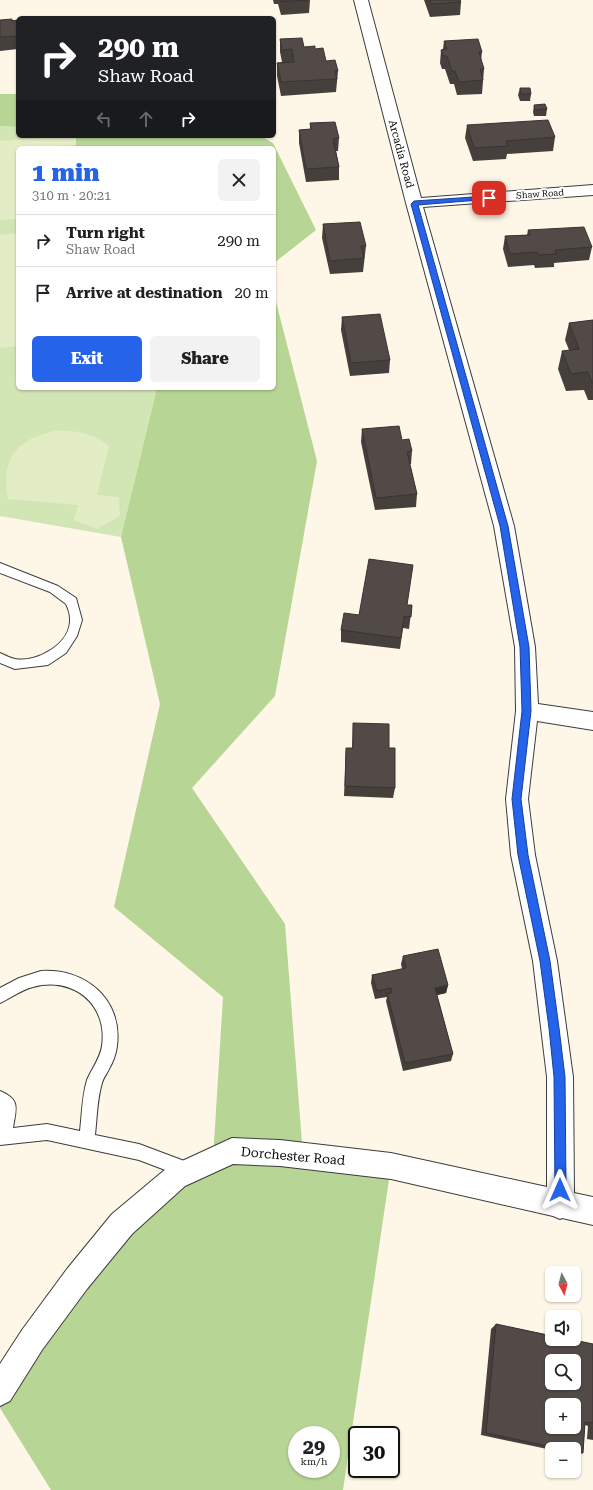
<!DOCTYPE html>
<meta charset="utf-8">
<style>
:root{--surface:#fff;--page:#f2f2f2;--text:#202124;--muted:#757577;--line:#e0e0e0;--accent:#2563eb}
body{margin:0;font-family:"Roboto Serif",serif;background:var(--page);color:var(--text);height:100vh;display:flex;flex-direction:column;font-size:15px;white-space:nowrap}
*{box-sizing:border-box;margin:0}
p{font-size:13px;color:var(--muted)}
.icon{flex:none;width:22px;height:22px;fill:none;stroke:currentColor;stroke-width:2;stroke-linecap:round;stroke-linejoin:round}
.map{position:relative;flex:1;overflow:hidden}
.details{position:absolute;left:16px;top:146px;width:260px;height:244px;display:flex;flex-direction:column;background:var(--surface);border-radius:6px;box-shadow:0 1px 3px #0004}
.details>*{flex:none}
.guide{position:absolute;left:16px;top:16px;width:260px;height:122px;border-radius:6px;box-shadow:0 1px 3px #0004;background:#202124;color:#fff;overflow:hidden}
.needle{width:26px;rotate:173deg}
.fabs{position:absolute;left:545px;top:1266px;display:grid;gap:8px}
.fabs a{display:grid;place-items:center;width:36px;height:36px;border-radius:6px;background:var(--surface);box-shadow:0 1px 3px #0004;font-size:20px}
.speed{position:absolute;left:288px;top:1426px;display:flex;gap:8px;font-size:20px;font-weight:700;text-align:center}
.speed>*{display:grid;place-content:center;width:52px;height:52px;border-radius:50%;background:var(--surface);box-shadow:0 1px 3px #0004;line-height:1}
.speed small{font-size:10px;font-weight:400}
.speed .limit{border:2px solid #111;border-radius:6px;background:#fff;color:#111}
.pin{position:absolute;display:grid;place-items:center;width:34px;height:34px;color:#fff;margin:-17px;border-radius:8px;box-shadow:0 2px 6px #0006}
.me{position:absolute;width:44px;margin:-22px;rotate:0deg;stroke-linejoin:round;filter:drop-shadow(0 0 3px #0008)}
.turn{display:flex;align-items:center;gap:14px;height:84px;padding:0 16px;font-size:18px}
.turn .icon{width:52px;height:52px;stroke-width:2.5}
.turn b{display:block;font-size:28px;line-height:34px}
.lanes{display:flex;align-items:center;height:38px;padding:0 16px;background:#0003;justify-content:center;gap:20px;direction:ltr}
.lanes .off{opacity:.35}
.round{display:grid;place-items:center;flex:none;width:42px;height:42px;border-radius:6px;background:var(--page)}
.overview{display:flex;align-items:center;justify-content:space-between;height:68px;padding:0 16px}
h1{font-size:24px;font-weight:800;line-height:30px;color:var(--accent)}
.button{display:flex;gap:8px;margin-top:auto;padding:8px 16px}
.button a{flex:1;height:46px;border-radius:6px;background:var(--accent);color:#fff;font-size:16px;font-weight:800;line-height:46px;text-align:center}
.button a+a{background:var(--page);color:var(--text)}
ul{padding:0;list-style:none}
li{display:flex;align-items:center;gap:12px;height:52px;padding:0 16px;border-top:1px solid var(--line)}
li div{flex:1}
li b{display:block;font-size:15px}
li em{font-style:normal}
.map>svg:first-child{display:block}
</style>
<div class="map">
<svg width="593" height="1490" viewBox="0 0 593 1490">
<rect width="100%" height="100%" fill="#fef7e7"/>
<path fill="#d2e5b4" d="M 0,126 L 18,127 L 18,136 L 49,136 L 81,148 L 18,148 L 18,388 L 157,388 L 121,537 L 0,516 Z"/>
<path fill="#b7d594" fill-rule="evenodd" d="M 0,94 L 18,94 L 18,127 L 0,126 Z
M 49,136 L 261,136 L 273,143 L 316,230 L 274,263 L 274,148 L 81,148 Z
M 274,294 L 317,461 L 275,696 L 192,788 L 285,924 L 303,1156 L 391,1166 L 343,1490 L 51,1490 L 0,1408 L 0,1391 L 77,1279 L 213,1159 L 223,997 L 114,907 L 160,704 L 121,537 L 157,388 L 274,388 ZM 297,1435 L 331,1435 L 331,1469 L 297,1469 Z"/>
<path fill="#e3edc5" d="M 45,136 L 76,136 L 76,145 L 58,146 L 58,148 L 18,148 L 18,219 L 0,220 L 0,141 L 45,138 Z
M 18,233 L 18,346 L 0,348 L 0,235 Z
M 55,431 C 75,430 93,433 109,446 L 97,495 L 119,497 L 120,516 L 97,529 L 74,520 L 78,505 L 8,499 C 0,458 17,439 55,431 Z"/>
<g fill="none" stroke-linecap="round" stroke-linejoin="round">
<defs>
<path id="service" d="M 0,563 L 58,586 L 76,598 L 82,620 L 77,636 L 66,653 L 48,665 L 15,669 L 0,663 L 0,653 C 5,655 10,658 15,659 C 37,663 71,644 70,619 C 70,614 68,608 66,604 L 50,592 L 0,573 Z
M 41,971 C 85,968 123,999 117,1046 C 116,1054 113,1062 109,1069 C 107,1074 103,1078 102,1083 C 97,1099 97,1118 95,1135 L 139,1144 L 195,1165 L 197,1171 L 195,1177 L 189,1179 L 139,1160 L 47,1140 L 0,1145 L 0,1091 C 21,1100 16,1108 13,1128 L 47,1124 L 80,1131 C 82,1115 82,1096 87,1080 C 92,1068 100,1059 102,1046 C 108,1004 73,976 33,987 C 21,990 11,998 0,1003 L 0,988 L 19,978 Z"/>
<path id="minor" d="M 354,0 L 368,0 L 421,198 L 593,185 L 593,195 L 423,207 L 514,526 L 535,647 L 538,704 L 593,712 L 593,730 L 537,721 L 528,799 L 535,855 L 557,961 L 573,1077 L 574,1193 L 593,1197 L 593,1225 L 562,1218 L 560,1219 L 553,1216 L 391,1179 L 280,1166 L 233,1164 L 185,1186 L 132,1234 L 87,1289 L 42,1350 L 10,1401 L 0,1406 L 0,1364 L 22,1330 L 67,1269 L 112,1214 L 167,1168 L 232,1138 L 280,1140 L 391,1153 L 547,1187 L 547,1077 L 533,961 L 511,855 L 506,799 L 516,711 L 515,647 L 494,526 L 406,203 Z"/>
</defs>
<use href="#service" stroke="#3c3c3c" stroke-width="2"/>
<use href="#minor" stroke="#3c3c3c" stroke-width="2"/>
<use href="#service" fill="#fff" fill-rule="evenodd"/>
<use href="#minor" fill="#fff" fill-rule="evenodd"/>
</g>
<path fill="#46403d" d="M 273,0 L 310,0 L 309,13 L 281,15 L 278,4 L 274,4 Z
M 424,0 L 460,0 L 461,2 L 460,15 L 430,17 Z
M 0,20 L 18,20 L 18,49 L 0,51 Z
M 280,39 L 304,47 L 315,49 L 326,61 L 338,71 L 336,92 L 281,96 L 277,76 L 277,63 L 282,62 L 280,52 Z
M 444,41 L 482,52 L 481,60 L 484,69 L 482,94 L 457,95 L 454,84 L 450,84 L 445,69 L 442,69 L 440,63 L 441,50 L 443,49 Z
M 520,88 L 531,94 L 530,101 L 520,101 L 518,95 Z
M 534,105 L 547,109 L 546,116 L 534,116 L 533,112 Z
M 310,123 L 339,138 L 338,151 L 336,151 L 339,167 L 339,180 L 306,182 L 299,143 L 299,130 L 310,129 Z
M 467,125 L 555,137 L 553,151 L 507,154 L 506,159 L 473,161 L 465,138 Z
M 323,224 L 366,246 L 363,272 L 330,274 L 322,238 Z
M 528,230 L 592,247 L 589,260 L 554,263 L 554,267 L 535,268 L 534,265 L 508,267 L 503,249 L 505,236 L 527,235 Z
M 342,317 L 390,360 L 389,373 L 350,376 L 341,330 Z
M 593,320 L 593,400 L 588,400 L 584,390 L 566,391 L 558,369 L 562,351 L 569,350 L 565,340 L 569,323 Z
M 362,429 L 402,440 L 412,451 L 411,464 L 410,464 L 417,494 L 416,507 L 375,510 L 361,442 Z
M 407,605 L 412,605 L 409,629 L 403,628 L 400,649 L 341,642 L 341,630 L 359,615 Z
M 353,723 L 389,748 L 395,788 L 393,798 L 344,796 L 346,748 L 352,748 Z
M 403,956 L 448,985 L 446,993 L 437,995 L 453,1054 L 451,1061 L 403,1071 L 386,1001 L 387,997 L 375,999 L 371,983 L 372,975 L 402,969 L 401,964 Z
M 496,1324 L 593,1344 L 593,1440 L 587,1439 L 588,1426 L 585,1425 L 583,1453 L 576,1455 L 574,1455 L 574,1449 L 552,1449 L 552,1450 L 481,1435 L 491,1329 Z"/>
<path fill="#393432" d="M 448,985 L 446,993 L 433,996 L 435,988 Z"/>
<path fill="#514a47" stroke="#393432" fill-rule="evenodd" d="M 280,0 L 307,0 L 281,2 Z
M 430,0 L 460,0 L 461,2 L 431,4 Z
M 12,19 L 12,21 L 18,20 L 18,36 L 0,37 L 0,20 Z
M 302,38 L 304,47 L 315,46 L 315,49 L 323,48 L 326,61 L 335,60 L 338,71 L 335,71 L 337,79 L 281,82 L 277,63 L 294,62 L 292,49 L 282,50 L 280,39 Z
M 478,39 L 482,52 L 479,52 L 484,69 L 480,69 L 483,80 L 459,82 L 455,71 L 452,71 L 447,56 L 443,56 L 441,50 L 447,49 L 444,41 Z
M 520,88 L 530,88 L 531,94 L 521,94 Z
M 545,104 L 547,109 L 535,110 L 534,105 Z
M 548,120 L 555,137 L 506,141 L 508,146 L 474,148 L 467,125 Z
M 335,122 L 339,138 L 333,139 L 339,167 L 306,169 L 299,130 L 311,129 L 310,123 Z
M 360,222 L 366,246 L 361,246 L 364,258 L 330,261 L 323,224 Z
M 584,227 L 592,247 L 555,250 L 556,254 L 538,255 L 537,252 L 510,254 L 505,236 L 530,235 L 528,230 Z
M 380,314 L 390,360 L 351,363 L 342,317 Z
M 593,320 L 593,383 L 592,383 L 588,372 L 571,374 L 562,351 L 579,349 L 569,323 Z
M 399,426 L 402,440 L 409,439 L 412,451 L 407,452 L 417,494 L 376,498 L 362,429 Z
M 369,559 L 413,565 L 407,605 L 412,605 L 411,617 L 404,616 L 401,638 L 341,630 L 344,613 L 359,615 Z
M 353,723 L 389,724 L 389,748 L 395,748 L 395,788 L 345,786 L 346,748 L 353,748 Z
M 438,949 L 448,985 L 435,988 L 453,1054 L 405,1063 L 387,993 L 392,993 L 391,988 L 377,991 L 372,975 L 406,968 L 403,956 Z
M 496,1324 L 552,1336 L 552,1339 L 569,1339 L 593,1344 L 593,1423 L 585,1422 L 583,1453 L 574,1451 L 574,1449 L 562,1449 L 486,1433 ZM 552,1361 L 574,1361 L 574,1383 L 552,1383 ZM 552,1405 L 574,1405 L 574,1427 L 552,1427 Z"/>
<path fill="#2563eb" stroke="#184099" d="M 489,196 L 491,196 L 491,199 L 418,205 L 508,526 L 529,647 L 531,711 L 521,799 L 528,855 L 550,961 L 559,1028 L 565,1077 L 566,1190 L 564,1194 L 560,1196 L 556,1194 L 555,1190 L 554,1077 L 549,1028 L 540,961 L 518,855 L 512,799 L 522,711 L 520,647 L 500,526 L 411,204 L 414,201 Z"/>
<g text-anchor="middle" dominant-baseline="central" stroke-width="4" stroke-linejoin="round" paint-order="stroke">
<g font-size="9" fill="#090909" stroke="#fff">
<text transform="translate(540 194) rotate(-4)">Shaw Road</text>
</g>
<g font-size="11" fill="#090909" stroke="#fff">
<text transform="translate(401 154) rotate(75)">Arcadia Road</text>
</g>
<g font-size="13" fill="#090909" stroke="#fff">
<text transform="translate(293 1156) rotate(5)">Dorchester Road</text>
</g>
</g>
</svg>
<div class="fabs">
<a><svg class="needle" viewBox="-14 -14 28 28"><path d="M0-13l5 13h-10z" fill="#e53935"/><path d="M0 13l5-13h-10z" fill="#757577"/></svg></a>
<a><svg class="icon" aria-label="sound" viewBox="0 0 24 24"><path d="M4 9h4l5-4v14l-5-4H4zM17 9q2 3 0 6"/></svg></a>
<a><svg class="icon" aria-label="search" viewBox="0 0 24 24"><circle cx="10" cy="10" r="6"/><path d="M15 15l6 6"/></svg></a>
<a>+</a>
<a>−</a>
</div>
<div class="speed"><div>29<small>km/h</small></div><div class="limit">30</div></div>
<div class="pin" style="left:489px;top:198px;background:#d93025"><svg class="icon" aria-label="arrive" viewBox="0 0 24 24"><path d="M6 21V4h12l-3 4 3 4H6"/></svg></div>
<svg class="me" style="left:560px;top:1190px" viewBox="-20 -20 40 40"><path d="M0-17L14 15 0 8-14 15z" fill="#2563eb" stroke="#fff" stroke-width="4"/></svg>
<div class="guide">
<div class="turn"><svg class="icon" aria-label="right" viewBox="0 0 24 24"><path d="M7 20v-9h11M14 6l5 5-5 5"/></svg><div><b>290 m</b>Shaw Road</div></div>
<div class="lanes"><svg class="icon off" aria-label="left" viewBox="0 0 24 24"><path d="M17 20v-9H6M10 6l-5 5 5 5"/></svg><svg class="icon off" aria-label="ahead" viewBox="0 0 24 24"><path d="M12 20V5M6 11l6-6 6 6"/></svg><svg class="icon" aria-label="right" viewBox="0 0 24 24"><path d="M7 20v-9h11M14 6l5 5-5 5"/></svg></div>
</div>
<section class="details">
<div class="overview"><div><h1>1 min</h1><p>310 m · 20:21</p></div><a class="round"><svg class="icon" aria-label="close" viewBox="0 0 24 24"><path d="M6 6l12 12M18 6L6 18"/></svg></a></div>
<ul>
<li><svg class="icon" aria-label="right" viewBox="0 0 24 24"><path d="M7 20v-9h11M14 6l5 5-5 5"/></svg><div><b>Turn right</b><p>Shaw Road</p></div><em>290 m</em></li>
<li><svg class="icon" aria-label="arrive" viewBox="0 0 24 24"><path d="M6 21V4h12l-3 4 3 4H6"/></svg><div><b>Arrive at destination</b></div><em>20 m</em></li>
</ul>
<div class="button"><a>Exit</a><a>Share</a></div>
</section>
</div>
